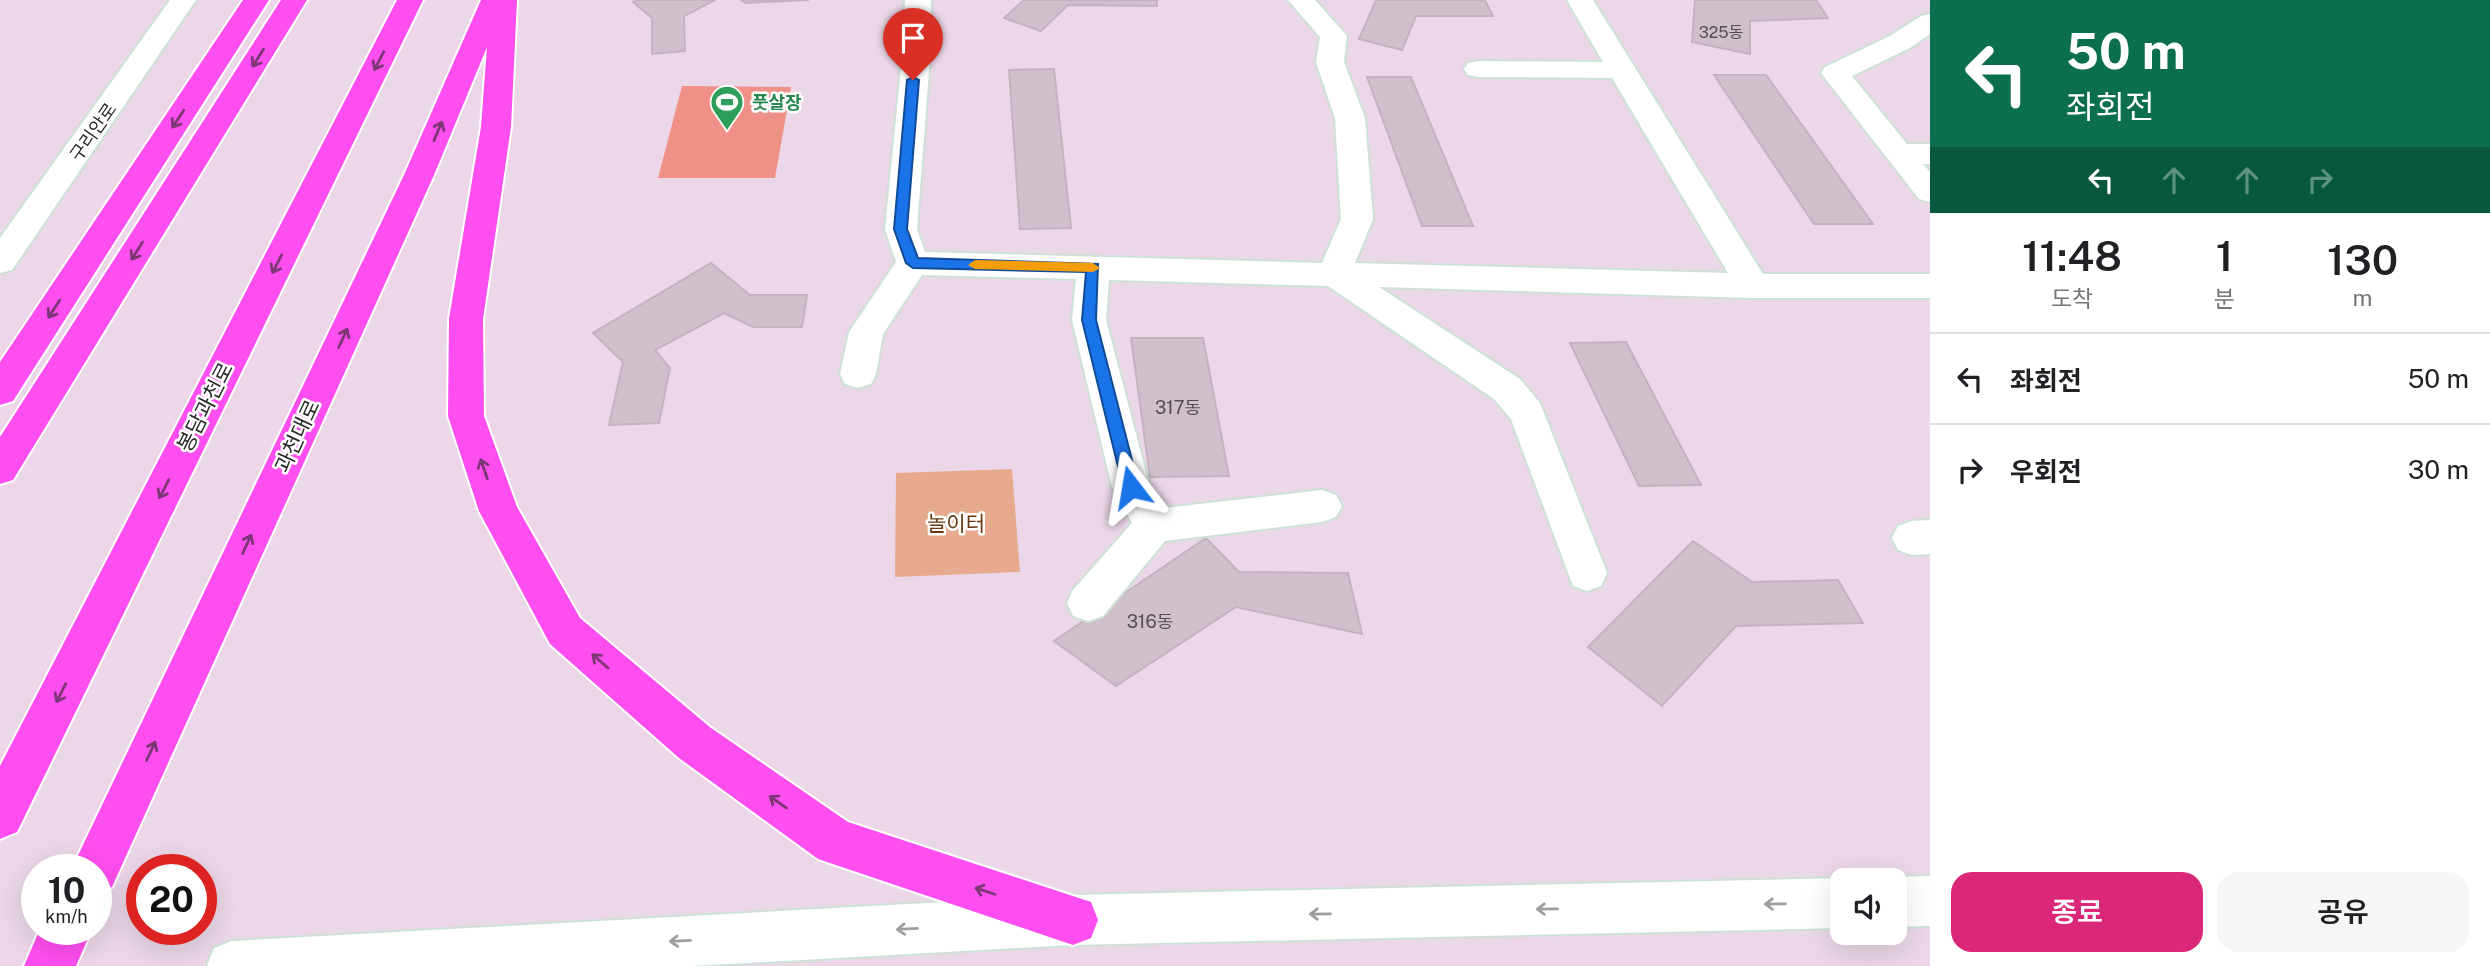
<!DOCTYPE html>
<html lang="ko">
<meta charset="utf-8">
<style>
:root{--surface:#fff;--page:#f6f6f6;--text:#202124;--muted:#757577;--line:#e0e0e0;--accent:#db2777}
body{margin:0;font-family:"Public Sans","Noto Sans KR",sans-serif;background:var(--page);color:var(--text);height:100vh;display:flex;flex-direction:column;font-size:26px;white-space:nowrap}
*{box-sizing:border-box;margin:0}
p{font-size:23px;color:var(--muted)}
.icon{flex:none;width:38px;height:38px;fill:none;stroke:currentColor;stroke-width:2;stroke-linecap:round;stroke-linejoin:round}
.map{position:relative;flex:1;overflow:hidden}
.details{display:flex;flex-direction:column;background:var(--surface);width:560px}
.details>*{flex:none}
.hud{background:#0b6e4f;color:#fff;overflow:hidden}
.buttons{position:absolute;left:1830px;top:868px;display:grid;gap:14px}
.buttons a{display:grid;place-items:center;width:77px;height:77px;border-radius:14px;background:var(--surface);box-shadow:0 7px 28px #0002;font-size:35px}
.speed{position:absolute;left:21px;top:854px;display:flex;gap:14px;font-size:35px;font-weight:700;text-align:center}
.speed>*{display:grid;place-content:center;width:91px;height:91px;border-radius:50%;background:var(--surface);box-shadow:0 7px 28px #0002;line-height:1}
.speed small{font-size:18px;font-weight:400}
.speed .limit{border:10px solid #d22;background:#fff;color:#111}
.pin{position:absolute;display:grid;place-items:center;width:60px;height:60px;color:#fff;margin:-72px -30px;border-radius:50% 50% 50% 0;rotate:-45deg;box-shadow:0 0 7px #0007}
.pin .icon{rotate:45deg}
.me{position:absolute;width:77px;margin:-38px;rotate:346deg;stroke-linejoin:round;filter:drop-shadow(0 0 5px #0008)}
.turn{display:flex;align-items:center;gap:24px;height:147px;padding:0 21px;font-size:32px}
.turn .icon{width:91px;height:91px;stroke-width:2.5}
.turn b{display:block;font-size:49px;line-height:60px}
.lanes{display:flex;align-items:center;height:66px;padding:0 21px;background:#0003;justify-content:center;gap:35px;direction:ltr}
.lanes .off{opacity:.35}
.eta{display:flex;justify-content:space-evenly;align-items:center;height:119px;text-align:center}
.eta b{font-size:42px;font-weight:600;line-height:49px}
.button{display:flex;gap:14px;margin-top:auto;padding:14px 21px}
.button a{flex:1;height:80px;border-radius:21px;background:var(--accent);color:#fff;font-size:28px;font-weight:600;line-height:80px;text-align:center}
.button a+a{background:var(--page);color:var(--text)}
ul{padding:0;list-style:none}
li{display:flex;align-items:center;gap:21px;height:91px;padding:0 21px;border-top:2px solid var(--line)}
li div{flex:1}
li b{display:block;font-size:26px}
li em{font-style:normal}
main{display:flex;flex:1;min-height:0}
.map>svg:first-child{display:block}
</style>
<main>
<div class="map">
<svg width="1930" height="966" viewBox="0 0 1930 966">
<rect width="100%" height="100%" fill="#ebd7e7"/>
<path fill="#e7aa8e" d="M 1012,469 L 1020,572 L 895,577 L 896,473 Z"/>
<path fill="#f09188" d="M 682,86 L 791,87 L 775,178 L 658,178 Z"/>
<path fill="#d0c0cb" stroke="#c6b1c0" stroke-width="2" d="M 638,0 L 715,0 L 684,16 L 685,51 L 652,54 L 652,18 L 633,2 Z
M 741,0 L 809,0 L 745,3 Z
M 1024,0 L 1157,0 L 1157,6 L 1068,5 L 1041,31 L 1004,18 Z
M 1376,0 L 1485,0 L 1493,16 L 1416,16 L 1402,50 L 1359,39 Z
M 1695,0 L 1816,0 L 1828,18 L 1750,21 L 1750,54 L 1692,42 Z
M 1054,69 L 1071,228 L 1020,229 L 1009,70 Z
M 1714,75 L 1766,75 L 1873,224 L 1814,224 Z
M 1367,77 L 1411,77 L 1473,226 L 1422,226 Z
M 711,263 L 750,295 L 807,295 L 802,327 L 753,327 L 724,313 L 655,350 L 670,368 L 659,423 L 609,425 L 623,362 L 593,333 Z
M 1131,338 L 1203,338 L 1229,476 L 1150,477 Z
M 1626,342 L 1701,485 L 1639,486 L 1570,343 Z
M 1206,538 L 1239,572 L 1348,573 L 1362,634 L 1236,607 L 1116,686 L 1054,641 Z
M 1693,541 L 1752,582 L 1838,580 L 1863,623 L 1736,626 L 1662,706 L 1588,647 Z"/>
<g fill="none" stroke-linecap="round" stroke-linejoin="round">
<defs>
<path id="minor" d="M 170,0 L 196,0 L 12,270 L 0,273 L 0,238 Z
M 905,0 L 931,0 L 930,58 L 917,229 L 925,252 L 1322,263 L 1341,219 L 1335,118 L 1316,62 L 1320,37 L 1288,0 L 1315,0 L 1347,36 L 1344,62 L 1365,118 L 1373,219 L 1355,263 L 1728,273 L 1612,78 L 1478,77 L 1468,75 L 1464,69 L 1468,63 L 1478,61 L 1603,62 L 1567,0 L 1593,0 L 1763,274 L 1930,274 L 1930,298 L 1753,298 L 1379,287 L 1520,379 L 1540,403 L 1607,573 L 1601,586 L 1587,591 L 1573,586 L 1511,419 L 1494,399 L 1328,286 L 1109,280 L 1106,320 L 1149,484 L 1164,508 L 1322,490 L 1336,495 L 1342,506 L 1336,517 L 1322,522 L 1165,541 L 1103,616 L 1088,621 L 1073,616 L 1067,603 L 1073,590 L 1132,523 L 1112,487 L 1072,320 L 1076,279 L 922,275 L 883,334 L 876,374 L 871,384 L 858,388 L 845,384 L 840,374 L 849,332 L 896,262 L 885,229 L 902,58 Z
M 1930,14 L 1930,34 L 1910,48 L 1852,76 L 1907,144 L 1930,144 L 1930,164 L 1923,164 L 1930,172 L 1930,202 L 1919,199 L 1821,73 L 1825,67 L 1890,36 L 1921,16 Z
M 1930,520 L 1930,554 L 1912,555 L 1898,550 L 1892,538 L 1898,526 L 1912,521 Z
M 1930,876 L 1930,926 L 1895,927 L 1895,880 L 1888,880 L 1895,877 Z
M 1843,878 L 1848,880 L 1843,880 L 1843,928 L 1073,945 L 692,966 L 207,966 L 214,948 L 232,941 L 1073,895 Z"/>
<path id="highway" d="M 243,0 L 269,0 L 13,401 L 0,405 L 0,362 Z
M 281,0 L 307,0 L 13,480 L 0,484 L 0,437 Z
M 397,0 L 423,0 L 17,832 L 0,839 L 0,766 Z
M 481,0 L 517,0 L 511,127 L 483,319 L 484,416 L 517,507 L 580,618 L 711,728 L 848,822 L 1091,902 L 1098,920 L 1091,938 L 1073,945 L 818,859 L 679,758 L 550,644 L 479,511 L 448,416 L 449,319 L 481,127 L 487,47 L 434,175 L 112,887 L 96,894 L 96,870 L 71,870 L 404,175 Z
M 40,929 L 92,929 L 76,966 L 24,966 Z"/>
</defs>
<use href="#minor" stroke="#cce2d6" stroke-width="4"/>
<use href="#highway" stroke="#fff" stroke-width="4"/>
<use href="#minor" fill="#fff" fill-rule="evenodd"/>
<use href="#highway" fill="#ff4eef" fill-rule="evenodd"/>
</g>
<defs><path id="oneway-shaft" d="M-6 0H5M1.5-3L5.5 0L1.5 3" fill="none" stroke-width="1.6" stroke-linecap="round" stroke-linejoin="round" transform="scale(1.75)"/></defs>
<g stroke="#7d3777">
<use href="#oneway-shaft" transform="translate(258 58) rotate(122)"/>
<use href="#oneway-shaft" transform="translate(379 61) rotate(117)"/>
<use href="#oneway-shaft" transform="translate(178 119) rotate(123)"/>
<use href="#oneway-shaft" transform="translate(438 131) rotate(-67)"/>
<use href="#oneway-shaft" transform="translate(137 251) rotate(122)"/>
<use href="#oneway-shaft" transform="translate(277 264) rotate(117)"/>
<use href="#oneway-shaft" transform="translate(54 309) rotate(123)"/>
<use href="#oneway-shaft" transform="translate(343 338) rotate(-65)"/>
<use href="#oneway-shaft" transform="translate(484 469) rotate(-109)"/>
<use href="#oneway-shaft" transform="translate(164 489) rotate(117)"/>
<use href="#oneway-shaft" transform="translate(247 544) rotate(-65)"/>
<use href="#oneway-shaft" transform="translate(600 661) rotate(-139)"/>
<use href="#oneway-shaft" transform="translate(61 693) rotate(117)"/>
<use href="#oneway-shaft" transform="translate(151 751) rotate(-65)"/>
<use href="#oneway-shaft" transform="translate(778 802) rotate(-145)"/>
<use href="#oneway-shaft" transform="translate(985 891) rotate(-162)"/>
</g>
<g stroke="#9e9e9e">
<use href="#oneway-shaft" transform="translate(1775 904) rotate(179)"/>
<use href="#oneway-shaft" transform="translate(1547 909) rotate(179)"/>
<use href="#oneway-shaft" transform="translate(1320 914) rotate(179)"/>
<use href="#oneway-shaft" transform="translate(907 929) rotate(177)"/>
<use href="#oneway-shaft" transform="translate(680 941) rotate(177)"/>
</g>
<path fill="#1a73e8" stroke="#114b97" stroke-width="2" d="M 913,77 L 919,80 L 907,229 L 918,258 L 1098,264 L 1096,320 L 1139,487 L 1136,491 L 1125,491 L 1123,487 L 1082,320 L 1086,272 L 913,268 L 906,263 L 894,229 L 907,80 Z"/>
<path fill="#f59e0b" d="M 975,260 L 1093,263 L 1100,268 L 1093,272 L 975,269 L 968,265 Z"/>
<defs>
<symbol id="stadium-pin" viewBox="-11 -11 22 30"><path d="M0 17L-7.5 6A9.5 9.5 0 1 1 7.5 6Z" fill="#2e9e5b" stroke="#fff"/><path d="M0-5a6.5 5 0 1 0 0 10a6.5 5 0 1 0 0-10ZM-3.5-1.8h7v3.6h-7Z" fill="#fff"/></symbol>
</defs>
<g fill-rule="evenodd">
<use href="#stadium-pin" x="708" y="83" width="38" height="52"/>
</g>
<g text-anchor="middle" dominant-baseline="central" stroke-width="5" stroke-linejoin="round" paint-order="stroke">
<g font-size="16" fill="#514d50">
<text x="1721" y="32">325동</text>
</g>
<g font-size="18" font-weight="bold" fill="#27864d" stroke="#fff" text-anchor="start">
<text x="752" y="102">풋살장</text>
</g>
<g font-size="18" fill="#272727" stroke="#fff">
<text transform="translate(93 132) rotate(-55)">구리안로</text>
</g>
<g font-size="18" fill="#514d50">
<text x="1178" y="407">317동</text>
<text x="1150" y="621">316동</text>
</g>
<g font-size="21" fill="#272727" stroke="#fff">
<text transform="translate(205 407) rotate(-63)">봉담과천로</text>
<text transform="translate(297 436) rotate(-65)">과천대로</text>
</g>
<g font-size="21" fill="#673913" stroke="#fff">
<text x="956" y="523">놀이터</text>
</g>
</g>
</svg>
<div class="buttons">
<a><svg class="icon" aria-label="sound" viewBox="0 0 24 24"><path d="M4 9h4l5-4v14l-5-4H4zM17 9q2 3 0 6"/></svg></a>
</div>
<div class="speed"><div>10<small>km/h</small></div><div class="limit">20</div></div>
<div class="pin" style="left:913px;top:80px;background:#d93025"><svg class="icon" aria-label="arrive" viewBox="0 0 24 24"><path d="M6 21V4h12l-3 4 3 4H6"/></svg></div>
<svg class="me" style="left:1131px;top:487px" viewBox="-20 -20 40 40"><path d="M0-17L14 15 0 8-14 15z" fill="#1a73e8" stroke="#fff" stroke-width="4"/></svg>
</div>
<section class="details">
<div class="hud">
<div class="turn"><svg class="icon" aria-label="left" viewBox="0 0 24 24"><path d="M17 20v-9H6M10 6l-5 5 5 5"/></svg><div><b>50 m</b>좌회전</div></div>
<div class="lanes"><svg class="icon" aria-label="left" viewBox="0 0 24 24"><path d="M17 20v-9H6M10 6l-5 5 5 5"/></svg><svg class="icon off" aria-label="ahead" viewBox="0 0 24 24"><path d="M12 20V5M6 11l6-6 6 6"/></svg><svg class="icon off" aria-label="ahead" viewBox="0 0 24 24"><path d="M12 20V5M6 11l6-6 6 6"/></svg><svg class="icon off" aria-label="right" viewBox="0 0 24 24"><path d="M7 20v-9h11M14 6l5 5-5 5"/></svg></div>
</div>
<div class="eta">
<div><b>11:48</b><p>도착</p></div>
<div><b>1</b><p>분</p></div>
<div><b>130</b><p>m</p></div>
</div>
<ul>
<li><svg class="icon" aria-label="left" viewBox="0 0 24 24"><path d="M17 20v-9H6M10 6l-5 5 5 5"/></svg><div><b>좌회전</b></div><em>50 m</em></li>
<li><svg class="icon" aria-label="right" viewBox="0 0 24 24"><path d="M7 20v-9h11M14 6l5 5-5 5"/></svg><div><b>우회전</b></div><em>30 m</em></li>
</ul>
<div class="button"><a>종료</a><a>공유</a></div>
</section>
</main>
